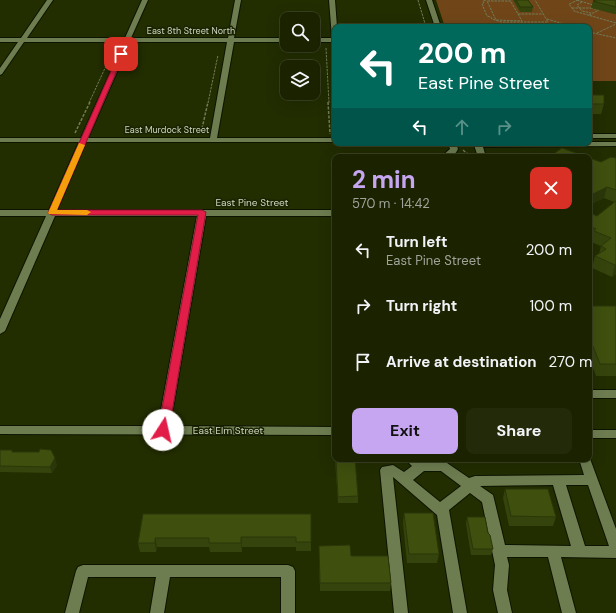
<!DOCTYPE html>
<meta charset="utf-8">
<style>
:root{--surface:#1a2200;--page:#232a0a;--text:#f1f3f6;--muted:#9fa499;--line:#383f22;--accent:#c6a6f0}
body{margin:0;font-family:"DM Sans",sans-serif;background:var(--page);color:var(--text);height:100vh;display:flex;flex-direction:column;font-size:15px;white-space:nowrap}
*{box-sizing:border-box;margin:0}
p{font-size:13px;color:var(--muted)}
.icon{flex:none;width:22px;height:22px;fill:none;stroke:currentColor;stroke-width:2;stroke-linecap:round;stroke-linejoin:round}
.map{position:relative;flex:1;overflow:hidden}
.sheet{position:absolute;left:332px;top:154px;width:260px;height:308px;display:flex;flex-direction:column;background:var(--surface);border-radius:8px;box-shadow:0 4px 16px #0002,0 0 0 1px var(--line)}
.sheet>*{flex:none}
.top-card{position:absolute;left:332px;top:24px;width:260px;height:122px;border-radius:8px;box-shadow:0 4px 16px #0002,0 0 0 1px var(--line);background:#00695c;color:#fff;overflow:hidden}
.buttons{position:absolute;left:280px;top:12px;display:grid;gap:8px}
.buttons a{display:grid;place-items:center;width:40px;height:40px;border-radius:8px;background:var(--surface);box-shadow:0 4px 16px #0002,0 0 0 1px var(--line);font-size:20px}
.pin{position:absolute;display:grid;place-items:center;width:34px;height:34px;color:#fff;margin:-17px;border-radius:8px;box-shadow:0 2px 6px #0006}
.me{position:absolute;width:44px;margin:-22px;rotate:10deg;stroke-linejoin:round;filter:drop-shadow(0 0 3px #0008)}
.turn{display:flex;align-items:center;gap:14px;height:84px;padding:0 20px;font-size:18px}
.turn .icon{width:52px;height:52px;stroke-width:2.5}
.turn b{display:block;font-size:28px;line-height:34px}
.lanes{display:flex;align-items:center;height:38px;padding:0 20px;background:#0003;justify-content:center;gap:20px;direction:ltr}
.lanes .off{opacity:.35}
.round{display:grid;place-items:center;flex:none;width:42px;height:42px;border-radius:8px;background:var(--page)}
.headline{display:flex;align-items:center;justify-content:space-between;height:68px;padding:0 20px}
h1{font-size:24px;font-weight:700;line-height:30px;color:var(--accent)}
.action{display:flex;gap:8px;margin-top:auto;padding:8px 20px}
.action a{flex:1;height:46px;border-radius:8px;background:var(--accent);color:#111;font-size:16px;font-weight:700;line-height:46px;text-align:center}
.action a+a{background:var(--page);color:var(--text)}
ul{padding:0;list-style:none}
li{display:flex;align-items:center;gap:12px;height:56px;padding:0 20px}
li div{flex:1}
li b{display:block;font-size:15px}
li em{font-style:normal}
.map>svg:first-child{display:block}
</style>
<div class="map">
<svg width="616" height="613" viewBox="0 0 616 613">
<rect width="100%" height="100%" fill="#222d00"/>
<path fill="#704619" d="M 436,0 L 616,0 L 616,81 L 589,81 L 589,27 L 445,27 Z"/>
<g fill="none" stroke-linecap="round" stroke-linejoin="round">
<defs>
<path id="minor" d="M 47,0 L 53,0 L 27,38 L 125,38 L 142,0 L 148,0 L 131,38 L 228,38 L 235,0 L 241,0 L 234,38 L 287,38 L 287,42 L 234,42 L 217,138 L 335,138 L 335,142 L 86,142 L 57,210 L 335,210 L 335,216 L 206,216 L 170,426 L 335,427 L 335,435 L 0,434 L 0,426 L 158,426 L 197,216 L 55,216 L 5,331 L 0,334 L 0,319 L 46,216 L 0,216 L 0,210 L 49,210 L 79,142 L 0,142 L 0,138 L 81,138 L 124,42 L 24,42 L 2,74 L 0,75 L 0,68 L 18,42 L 0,42 L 0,38 L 21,38 ZM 130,42 L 227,42 L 210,138 L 88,138 Z
M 329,0 L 335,0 L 337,27 L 335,27 L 335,42 L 313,42 L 313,38 L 332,38 Z
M 426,0 L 432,0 L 441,27 L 435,27 Z
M 589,134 L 616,134 L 616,138 L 589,138 Z
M 589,142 L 616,142 L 616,146 L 483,147 L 486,157 L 478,157 L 474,145 L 474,143 Z
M 448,143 L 456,143 L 458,149 C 454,157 450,157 441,157 L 450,149 Z
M 589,390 L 616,390 L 616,398 L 589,398 Z
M 589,430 L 616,430 L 616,438 L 589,438 Z
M 589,456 L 616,529 L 616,558 L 561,557 L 576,613 L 562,613 L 548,557 L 507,557 L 509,565 L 507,590 L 512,613 L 498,613 L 493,590 L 495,565 L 482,502 L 470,493 L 449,510 L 467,613 L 453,613 L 437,515 L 393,477 L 408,613 L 394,613 L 380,470 L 382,467 L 393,465 L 404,472 L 412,466 L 405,459 L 420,459 L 423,461 L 447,463 L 469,478 L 475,476 L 584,475 L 579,459 L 589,459 ZM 424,471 L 441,471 L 461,486 L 440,502 L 413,480 ZM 553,485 L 571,546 L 505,545 L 494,499 L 493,495 L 480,486 ZM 566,485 L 588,485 L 609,546 L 585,546 Z
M 83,565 L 288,565 L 293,567 L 295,571 L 295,613 L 281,613 L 281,577 L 170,577 L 164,613 L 150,613 L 156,577 L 88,577 L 79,613 L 65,613 L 76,571 L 78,567 Z"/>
</defs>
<use href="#minor" stroke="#0d1500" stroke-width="2"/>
<path stroke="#727c59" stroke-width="1" stroke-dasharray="2.5 1" stroke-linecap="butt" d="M 418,0 L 426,27
M 486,0 L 483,1 L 484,3 L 482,4 L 487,16 L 491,17 L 492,19 L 501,22 L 548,22 L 535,0
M 577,0 L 593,5
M 578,0 L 569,4 L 574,11 L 616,23
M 511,1 L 487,1 L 496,20 L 522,21 L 518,14
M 511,2 L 518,14 L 543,14
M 582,2 L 577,5 L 582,11 L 591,13
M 572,8 L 591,8
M 589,15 L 599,10 L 591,8 L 592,7
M 547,19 L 574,27
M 499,27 L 508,23
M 589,32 L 616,38
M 597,33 L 616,24
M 326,48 L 329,103
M 89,103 L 106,66
M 208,103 L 218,55"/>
<path stroke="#727c59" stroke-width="1.5" stroke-dasharray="3 1.5" stroke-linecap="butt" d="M 328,102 L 330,134
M 75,133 L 90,102
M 201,133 L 208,102
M 340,144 L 444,144
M 463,150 L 470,156"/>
<use href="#minor" fill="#6e7d50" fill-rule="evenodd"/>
</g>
<path fill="#35440c" d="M 513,0 L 528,0 L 533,7 L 532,12 L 520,12 Z
M 616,0 L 616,14 L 614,14 L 591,8 L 593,1 Z
M 589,95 L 604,104 L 601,114 L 589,114 Z
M 589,158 L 601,162 L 616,158 L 616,274 L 612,277 L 592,268 L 595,256 L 599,254 L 601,246 L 591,242 L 592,240 L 589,238 L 589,213 L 597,216 L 614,202 L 604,198 L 589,205 Z
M 589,306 L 616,306 L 616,376 L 596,376 L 589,357 Z
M 0,450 L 13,452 L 57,465 L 52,473 L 0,472 Z
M 335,459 L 355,459 L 358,496 L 358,503 L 338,503 Z
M 505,489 L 556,517 L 553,526 L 509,526 L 503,498 Z
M 404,513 L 439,554 L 437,563 L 407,563 L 403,523 Z
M 143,514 L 311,514 L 311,551 L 296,551 L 296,547 L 242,547 L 242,552 L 210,552 L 209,547 L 157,547 L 156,552 L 140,552 L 138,543 Z
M 467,517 L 488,533 L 493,549 L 491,555 L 471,555 L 466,524 Z
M 319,546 L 391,583 L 390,591 L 320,591 Z"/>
<path fill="#2b370a" d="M 607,187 L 604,198 L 589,205 L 589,196 Z
M 615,265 L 616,265 L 616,274 L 612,277 Z
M 55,458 L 57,465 L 52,473 L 50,467 Z
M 241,537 L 242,547 L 242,552 L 241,543 Z
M 155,538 L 157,547 L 156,552 L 155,543 Z"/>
<path fill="#3e4f0e" stroke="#2b370a" d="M 516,0 L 528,0 L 533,7 L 520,7 Z
M 596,0 L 616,0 L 616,7 L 593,1 Z
M 589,95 L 604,95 L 604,104 L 589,104 Z
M 562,148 L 587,157 L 549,157 Z
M 611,157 L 616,158 L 616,190 L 607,187 L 589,196 L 589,158 L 601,162 Z
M 616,201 L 616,265 L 615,265 L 595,256 L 606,249 L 601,246 L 611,238 L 594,231 L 596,229 L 589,226 L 589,213 L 590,213 L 597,216 Z
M 589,306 L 616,306 L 616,364 L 600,364 L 589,336 Z
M 40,449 L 51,450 L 55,458 L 50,467 L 0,466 L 0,450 L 12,450 L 12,452 L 39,452 Z
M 336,459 L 355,459 L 358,496 L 338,497 Z
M 505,489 L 548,489 L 556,517 L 511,516 Z
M 404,513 L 433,513 L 439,554 L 409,554 Z
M 143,514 L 311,514 L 311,542 L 296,542 L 296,537 L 241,537 L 241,543 L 209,543 L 209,538 L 155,538 L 155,543 L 138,543 Z
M 467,517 L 485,517 L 488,533 L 490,535 L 493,549 L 473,549 Z
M 350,545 L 351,556 L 388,556 L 391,583 L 320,583 L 319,546 Z"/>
<path fill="#e11d48" stroke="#92132f" d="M 119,53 L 124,54 L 57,210 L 202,210 L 206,212 L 169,430 L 167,433 L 159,433 L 158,430 L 198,215 L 52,215 L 48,213 Z"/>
<path fill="#f59e0b" d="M 79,143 L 85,145 L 57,210 L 87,210 L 91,212 L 87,215 L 49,214 L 48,213 Z"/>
<g text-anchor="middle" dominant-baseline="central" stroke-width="3" stroke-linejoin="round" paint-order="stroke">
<g font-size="9" fill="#cdd6be" stroke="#1a2302">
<text x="191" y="31">East 8th Street North</text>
<text x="167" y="130">East Murdock Street</text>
</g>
<g font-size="10" fill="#cdd6be" stroke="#1a2302">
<text x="252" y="202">East Pine Street</text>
<text x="228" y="430">East Elm Street</text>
</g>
</g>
</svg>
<div class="buttons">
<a><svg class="icon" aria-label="search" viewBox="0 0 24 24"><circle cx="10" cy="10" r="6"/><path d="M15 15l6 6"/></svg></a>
<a><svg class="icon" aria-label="layers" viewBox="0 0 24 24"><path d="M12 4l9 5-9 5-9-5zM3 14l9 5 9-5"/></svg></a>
</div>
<div class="pin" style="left:121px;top:54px;background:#d93025"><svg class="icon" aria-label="arrive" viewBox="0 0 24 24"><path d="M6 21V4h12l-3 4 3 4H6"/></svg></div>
<svg class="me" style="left:163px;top:430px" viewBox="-20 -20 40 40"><circle r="19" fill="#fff"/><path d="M0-13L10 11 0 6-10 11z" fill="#e11d48"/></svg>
<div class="top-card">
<div class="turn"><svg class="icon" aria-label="left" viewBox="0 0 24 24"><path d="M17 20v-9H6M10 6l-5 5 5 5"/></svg><div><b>200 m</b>East Pine Street</div></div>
<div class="lanes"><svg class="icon" aria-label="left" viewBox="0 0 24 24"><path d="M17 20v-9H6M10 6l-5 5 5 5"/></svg><svg class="icon off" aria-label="ahead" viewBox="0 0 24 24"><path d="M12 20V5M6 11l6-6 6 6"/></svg><svg class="icon off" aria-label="right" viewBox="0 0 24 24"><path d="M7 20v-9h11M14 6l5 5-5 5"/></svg></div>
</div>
<section class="sheet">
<div class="headline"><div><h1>2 min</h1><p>570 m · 14:42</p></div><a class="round" style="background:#d93025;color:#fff"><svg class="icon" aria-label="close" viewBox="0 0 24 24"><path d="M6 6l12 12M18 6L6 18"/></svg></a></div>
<ul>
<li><svg class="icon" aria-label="left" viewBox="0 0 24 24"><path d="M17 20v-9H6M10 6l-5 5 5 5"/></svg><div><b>Turn left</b><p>East Pine Street</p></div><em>200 m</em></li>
<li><svg class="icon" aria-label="right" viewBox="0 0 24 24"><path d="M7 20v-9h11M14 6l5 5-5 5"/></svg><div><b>Turn right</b></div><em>100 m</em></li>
<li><svg class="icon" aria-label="arrive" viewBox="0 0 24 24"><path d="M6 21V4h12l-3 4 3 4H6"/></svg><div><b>Arrive at destination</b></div><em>270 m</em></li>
</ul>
<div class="action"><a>Exit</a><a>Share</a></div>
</section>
</div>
